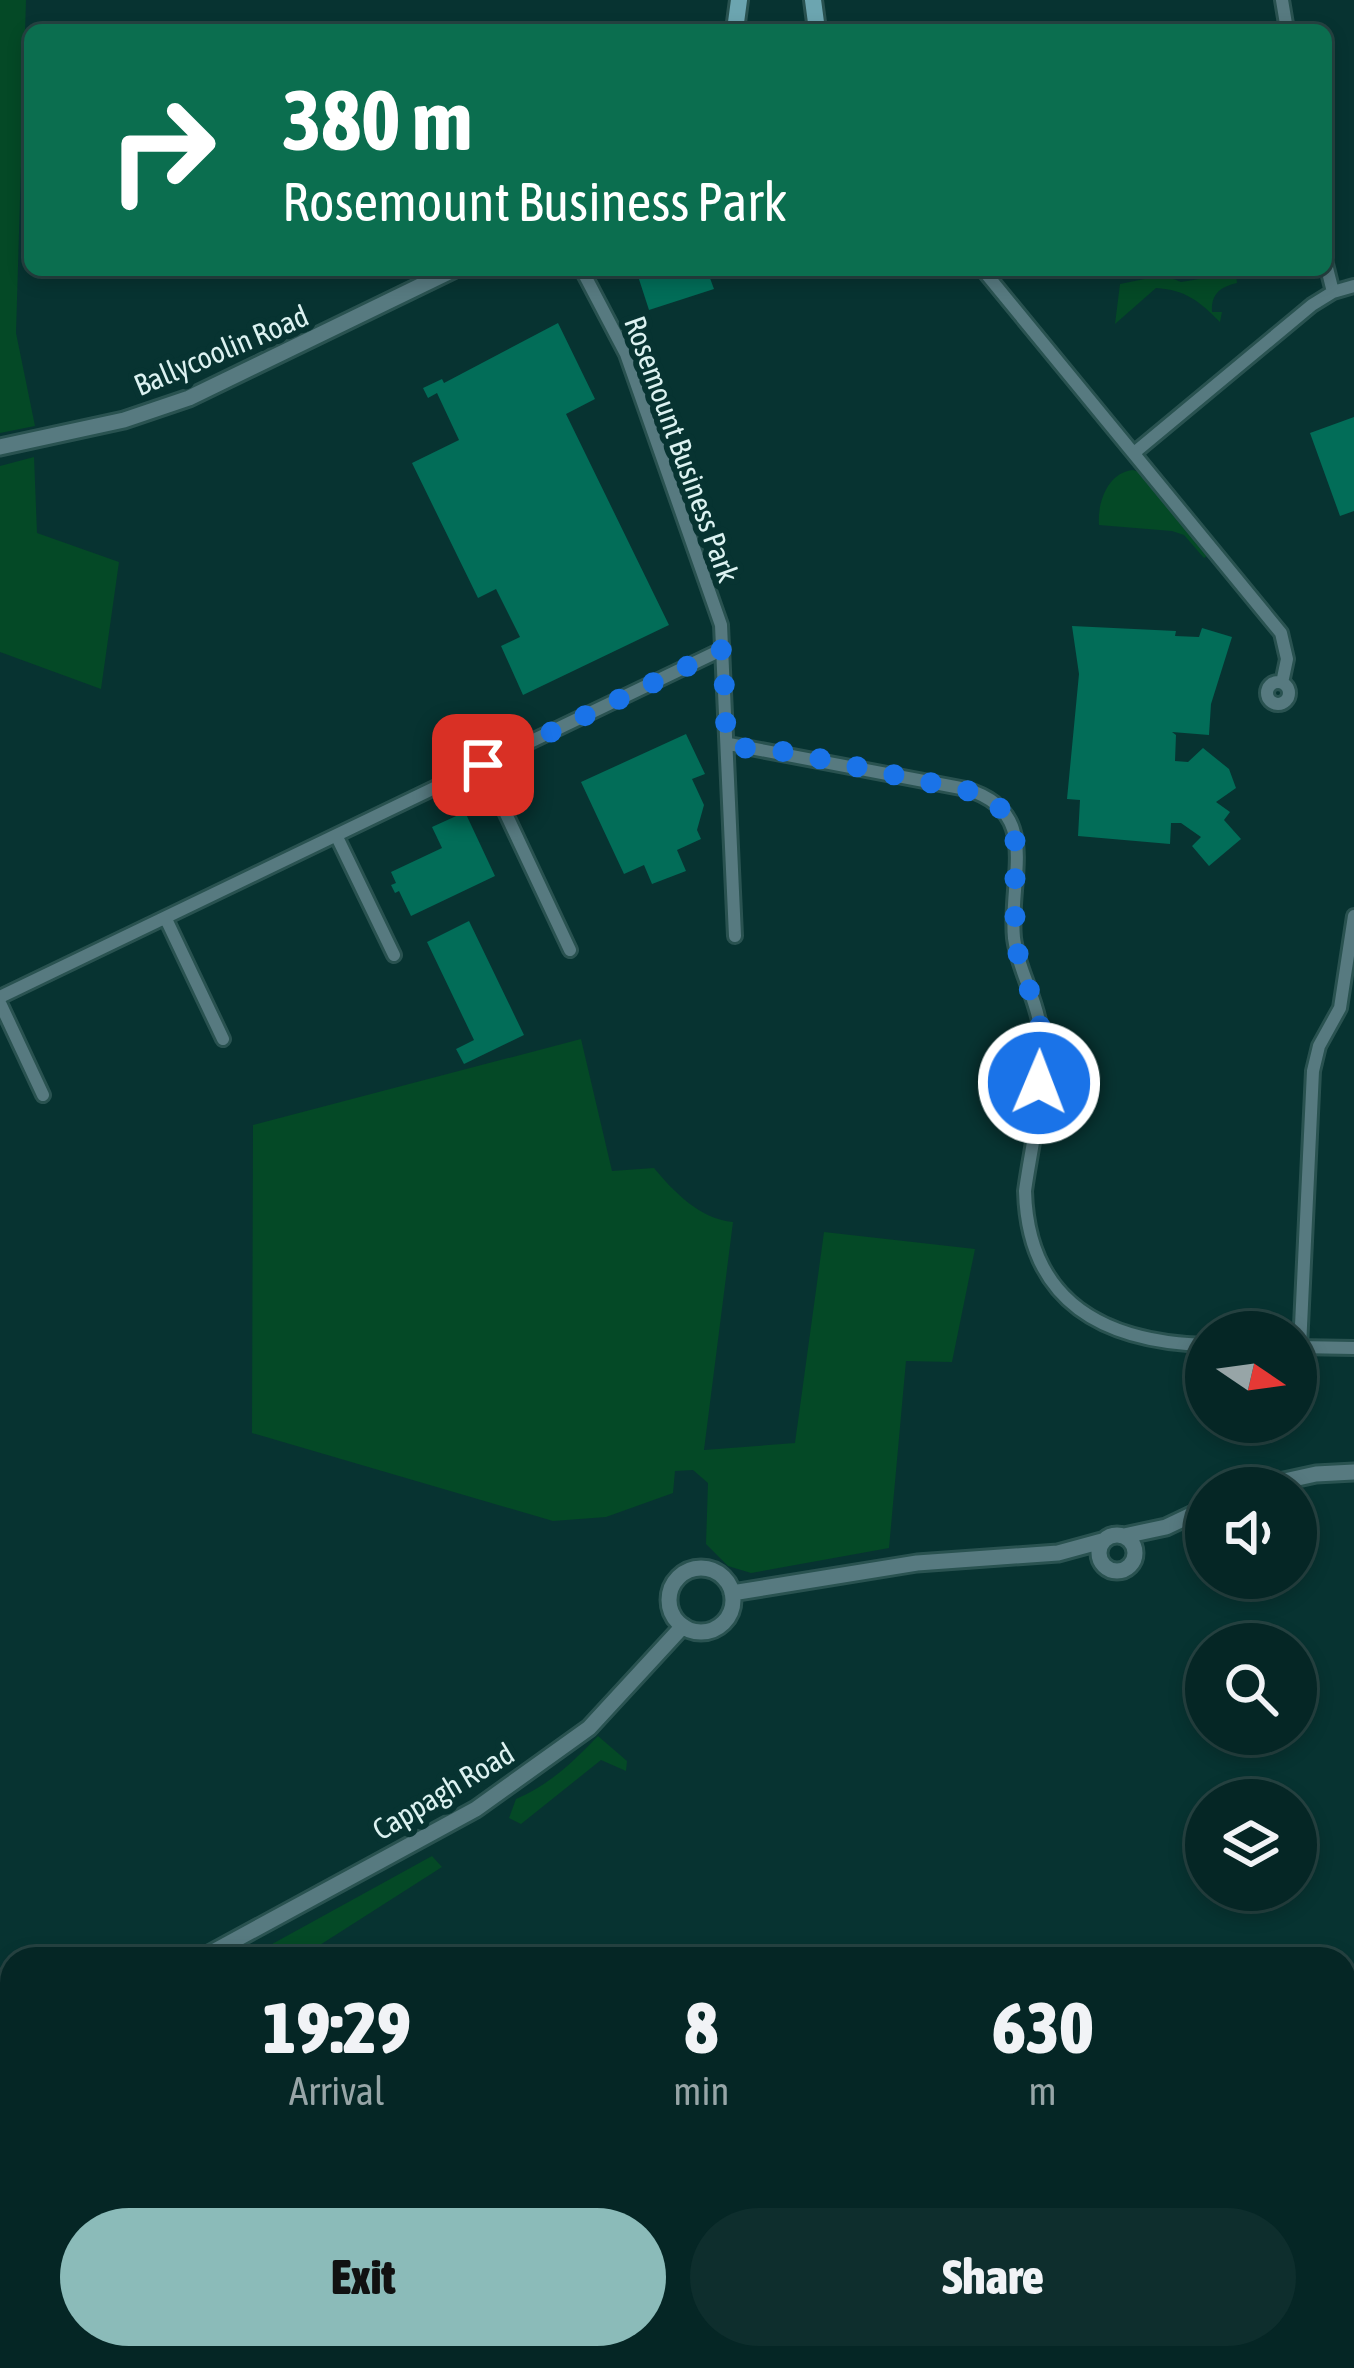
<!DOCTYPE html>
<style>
:root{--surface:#052625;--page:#0e2e2d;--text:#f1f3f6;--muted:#97a5a7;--line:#264342;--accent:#8bbbb9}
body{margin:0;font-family:"Asap Condensed",sans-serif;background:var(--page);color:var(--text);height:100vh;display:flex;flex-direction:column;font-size:45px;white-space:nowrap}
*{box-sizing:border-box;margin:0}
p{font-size:39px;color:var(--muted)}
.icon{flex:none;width:66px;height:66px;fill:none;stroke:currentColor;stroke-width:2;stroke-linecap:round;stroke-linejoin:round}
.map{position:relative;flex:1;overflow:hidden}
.drawer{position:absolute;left:0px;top:1947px;width:1356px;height:423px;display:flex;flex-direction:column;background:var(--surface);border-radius:36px 36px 0 0;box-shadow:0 6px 18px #0003,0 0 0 3px var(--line)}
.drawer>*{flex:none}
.guide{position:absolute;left:24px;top:24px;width:1308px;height:252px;border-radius:18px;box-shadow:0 6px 18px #0003,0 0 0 3px var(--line);background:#0b6e4f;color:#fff;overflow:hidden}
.needle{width:78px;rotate:103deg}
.tools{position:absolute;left:1185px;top:1311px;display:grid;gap:24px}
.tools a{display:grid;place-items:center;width:132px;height:132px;border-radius:50%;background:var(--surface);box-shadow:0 6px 18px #0003,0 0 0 3px var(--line);font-size:60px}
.pin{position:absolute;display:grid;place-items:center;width:102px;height:102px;color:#fff;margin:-51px;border-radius:24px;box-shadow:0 6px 18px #0006}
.me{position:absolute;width:132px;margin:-66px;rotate:1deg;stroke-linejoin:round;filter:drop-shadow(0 0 9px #0008)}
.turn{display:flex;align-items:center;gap:42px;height:252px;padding:0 60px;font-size:54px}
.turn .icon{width:156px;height:156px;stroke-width:2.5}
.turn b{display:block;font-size:84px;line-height:102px}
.eta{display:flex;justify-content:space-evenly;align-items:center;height:204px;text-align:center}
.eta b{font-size:72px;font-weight:800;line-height:84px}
.action{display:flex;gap:24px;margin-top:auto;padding:24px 60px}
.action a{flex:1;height:138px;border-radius:72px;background:var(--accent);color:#111;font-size:48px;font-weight:800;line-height:138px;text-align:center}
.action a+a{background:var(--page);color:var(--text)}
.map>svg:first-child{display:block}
</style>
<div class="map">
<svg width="1354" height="2368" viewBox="0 0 1354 2368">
<rect width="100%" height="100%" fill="#073331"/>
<path fill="#044926" d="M 0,0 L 26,0 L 16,333 L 35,426 L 0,433 Z
M 1236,273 L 1237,283 C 1220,287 1211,294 1212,312 L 1222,312 L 1220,322 C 1199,301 1186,290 1156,288 L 1115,324 L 1120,284 L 1164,275 L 1181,282 Z
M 34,457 L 37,533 L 119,562 L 101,689 L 0,652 L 0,466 Z
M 1133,470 L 1142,473 L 1209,555 L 1204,558 L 1184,535 L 1172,531 L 1099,525 C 1097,503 1108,472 1133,470 Z
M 581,1039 L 612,1171 L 654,1168 C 674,1192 700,1219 733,1222 L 704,1450 L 795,1443 L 824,1232 L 975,1249 L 952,1362 L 906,1361 L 889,1548 L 751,1573 L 728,1566 L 706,1544 L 708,1483 L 693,1470 L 675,1471 L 673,1493 L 606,1517 L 553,1521 L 252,1433 L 253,1125 Z
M 598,1736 L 627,1761 L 626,1771 L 601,1760 L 521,1824 L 509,1818 L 516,1799 C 549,1785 573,1762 598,1736 Z
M 432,1856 L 442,1867 L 298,1959 L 245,1959 Z"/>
<path fill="#026d58" d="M 636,270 L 707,270 L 714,289 L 649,310 Z
M 558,323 L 595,399 L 566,414 L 669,625 L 523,695 L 501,646 L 520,637 L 496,589 L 478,598 L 412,463 L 459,440 L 437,393 L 428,398 L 423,388 L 442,379 L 444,383 Z
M 1354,417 L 1354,511 L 1340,516 L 1310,433 Z
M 1072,626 L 1176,631 L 1175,636 L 1199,637 L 1202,628 L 1232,637 L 1211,704 L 1209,735 L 1172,732 L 1176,735 L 1175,761 L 1188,762 L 1203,748 L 1229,769 L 1236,788 L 1216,802 L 1230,812 L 1224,820 L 1241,839 L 1209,866 L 1192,846 L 1201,837 L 1181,823 L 1171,823 L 1170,844 L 1078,836 L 1080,800 L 1067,799 L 1079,674 Z
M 686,734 L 705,774 L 692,779 L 704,805 L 697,830 L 701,839 L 677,850 L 686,871 L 652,884 L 644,865 L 624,874 L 581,782 Z
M 465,812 L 495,876 L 411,916 L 399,891 L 395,893 L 391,885 L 396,883 L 391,872 L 442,848 L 432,827 Z
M 469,921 L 524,1035 L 464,1064 L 456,1049 L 474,1040 L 427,942 Z"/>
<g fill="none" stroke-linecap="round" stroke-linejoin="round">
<defs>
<path id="minor" d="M 1282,0 L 1287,30
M 1326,264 L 1333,292
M 582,270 L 626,354 L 721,625 L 735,936
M 983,270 L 1281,633 L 1287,659 L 1282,683
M 1134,453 L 1312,305 L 1333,292 L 1354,286
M1267 693a11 11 0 1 1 22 0a11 11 0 1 1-22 0Z
M 729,744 L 966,789 C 1043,812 1008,878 1014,938 C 1018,969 1035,995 1040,1026 C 1049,1078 1032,1139 1025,1191 C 1028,1303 1105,1342 1206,1345
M 483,765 L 570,950
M 337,837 L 394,955
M 166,919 L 223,1039
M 0,997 L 723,649
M 0,1003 L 43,1095
M 1297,1347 L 1354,1348
M 1300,1347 L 1313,1071 L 1319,1046 L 1340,1008 L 1354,916"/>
<path id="tertiary" d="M 0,447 L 124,420 L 189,398 L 453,270
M 1252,1488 L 1316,1474 L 1354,1472
M1099 1553a18 18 0 1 1 36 0a18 18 0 1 1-36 0Z
M 1124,1536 L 1166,1527 L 1206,1508
M669 1600a32 32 0 1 1 64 0a32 32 0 1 1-64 0Z
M 732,1593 L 917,1563 L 1058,1553 L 1102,1541
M 200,1959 L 476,1809 L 589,1728 L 683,1626
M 0,2067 L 12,2061"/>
<path id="secondary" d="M 813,0 L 817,30
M 735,30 L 739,0"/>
</defs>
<use href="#minor" stroke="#295250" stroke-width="18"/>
<use href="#tertiary" stroke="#295250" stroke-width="21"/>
<use href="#secondary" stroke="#295250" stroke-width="22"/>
<use href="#minor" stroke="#577a80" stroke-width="12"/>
<use href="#tertiary" stroke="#577a80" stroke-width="15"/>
<use href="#secondary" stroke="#6ca5b0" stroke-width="16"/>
</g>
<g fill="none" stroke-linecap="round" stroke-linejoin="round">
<path stroke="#1a73e8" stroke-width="21" stroke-dasharray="0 37.8" d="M 483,765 L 723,649 L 726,732 L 734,747 L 789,752 L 983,794 L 1008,815 L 1015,830 L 1015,944 L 1040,1024 L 1039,1083"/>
</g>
<g text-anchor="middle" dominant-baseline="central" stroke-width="12" stroke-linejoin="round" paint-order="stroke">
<g font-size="30" fill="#dcf2f1" stroke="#073331">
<text transform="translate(221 350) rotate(-23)">Ballycoolin Road</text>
<text transform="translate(682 449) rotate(70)">Rosemount Business Park</text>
<text transform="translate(443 1791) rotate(-31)">Cappagh Road</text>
</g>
</g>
</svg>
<div class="tools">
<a><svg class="needle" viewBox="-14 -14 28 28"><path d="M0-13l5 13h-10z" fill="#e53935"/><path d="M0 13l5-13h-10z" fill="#97a5a7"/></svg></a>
<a><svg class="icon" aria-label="sound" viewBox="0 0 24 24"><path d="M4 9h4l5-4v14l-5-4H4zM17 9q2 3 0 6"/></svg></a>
<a><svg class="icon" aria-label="search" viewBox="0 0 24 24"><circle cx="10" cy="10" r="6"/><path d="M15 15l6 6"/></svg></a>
<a><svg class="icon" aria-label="layers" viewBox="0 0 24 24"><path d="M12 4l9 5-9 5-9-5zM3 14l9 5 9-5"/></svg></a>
</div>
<div class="pin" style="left:483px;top:765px;background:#d93025"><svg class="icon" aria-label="arrive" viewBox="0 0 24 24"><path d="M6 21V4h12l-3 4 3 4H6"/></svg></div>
<svg class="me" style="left:1039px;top:1083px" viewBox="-20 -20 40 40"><circle r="17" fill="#1a73e8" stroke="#fff" stroke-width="3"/><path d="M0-11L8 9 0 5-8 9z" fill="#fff"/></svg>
<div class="guide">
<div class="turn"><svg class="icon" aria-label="right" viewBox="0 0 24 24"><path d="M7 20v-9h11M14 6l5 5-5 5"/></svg><div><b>380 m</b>Rosemount Business Park</div></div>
</div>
<section class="drawer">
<div class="eta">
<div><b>19:29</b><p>Arrival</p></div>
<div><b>8</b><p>min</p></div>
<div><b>630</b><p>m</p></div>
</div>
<div class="action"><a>Exit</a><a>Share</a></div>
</section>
</div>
